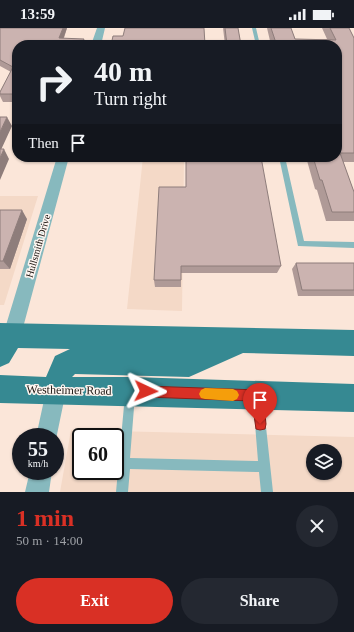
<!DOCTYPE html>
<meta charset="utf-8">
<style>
:root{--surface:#171b24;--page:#242831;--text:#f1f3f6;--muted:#9ea1a6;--accent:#d93025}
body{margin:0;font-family:Georgia,serif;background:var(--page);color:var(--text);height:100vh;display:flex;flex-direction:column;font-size:15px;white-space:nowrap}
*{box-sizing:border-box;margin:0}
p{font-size:13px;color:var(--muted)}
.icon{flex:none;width:22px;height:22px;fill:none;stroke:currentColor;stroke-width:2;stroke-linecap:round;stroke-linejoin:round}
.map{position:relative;height:464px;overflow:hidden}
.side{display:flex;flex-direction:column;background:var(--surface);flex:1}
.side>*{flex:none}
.guide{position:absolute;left:12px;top:12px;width:330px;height:122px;border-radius:16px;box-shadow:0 1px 3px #0004;background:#171b24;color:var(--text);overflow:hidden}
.buttons{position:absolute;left:306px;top:416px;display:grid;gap:8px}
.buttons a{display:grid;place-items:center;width:36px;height:36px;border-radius:50%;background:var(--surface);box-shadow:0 1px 3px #0004;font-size:20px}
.speed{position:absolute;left:12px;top:400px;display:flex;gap:8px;font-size:20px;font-weight:700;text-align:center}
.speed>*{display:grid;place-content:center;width:52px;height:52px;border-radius:50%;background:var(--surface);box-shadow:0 1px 3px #0004;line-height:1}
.speed small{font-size:10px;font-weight:400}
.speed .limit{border:2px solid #111;border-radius:6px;background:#fff;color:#111}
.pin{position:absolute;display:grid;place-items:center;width:34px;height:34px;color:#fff;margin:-41px -17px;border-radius:50% 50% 50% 0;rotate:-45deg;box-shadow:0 0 4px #0007}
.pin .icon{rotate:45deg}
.me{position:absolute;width:44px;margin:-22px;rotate:92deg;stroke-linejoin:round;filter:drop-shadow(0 0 3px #0008)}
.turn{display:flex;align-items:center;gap:14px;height:84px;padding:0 16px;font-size:18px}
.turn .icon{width:52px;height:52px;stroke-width:2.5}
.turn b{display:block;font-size:28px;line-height:34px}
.then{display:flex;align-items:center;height:38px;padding:0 16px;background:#0003;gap:8px;font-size:15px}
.round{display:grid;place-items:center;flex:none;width:42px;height:42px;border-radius:21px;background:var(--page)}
.head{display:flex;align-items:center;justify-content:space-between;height:68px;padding:0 16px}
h1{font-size:24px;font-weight:800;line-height:30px;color:var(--accent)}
.primary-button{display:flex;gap:8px;margin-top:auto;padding:8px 16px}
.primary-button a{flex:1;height:46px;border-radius:24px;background:var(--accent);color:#fff;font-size:16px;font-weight:800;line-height:46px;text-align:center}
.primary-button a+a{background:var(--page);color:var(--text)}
.status{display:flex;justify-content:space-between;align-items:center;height:28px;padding:0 20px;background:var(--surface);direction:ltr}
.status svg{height:11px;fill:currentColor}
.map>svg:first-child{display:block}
</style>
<div class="status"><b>13:59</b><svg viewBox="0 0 49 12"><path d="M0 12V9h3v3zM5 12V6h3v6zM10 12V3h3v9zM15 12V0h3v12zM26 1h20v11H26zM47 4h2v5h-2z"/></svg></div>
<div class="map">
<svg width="354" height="464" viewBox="0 0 354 464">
<rect width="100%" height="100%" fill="#fbe6d9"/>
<path fill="#f4d9c7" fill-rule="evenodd" d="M 143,129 L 184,129 L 182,283 L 127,281 Z
M 0,168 L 38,168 L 4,277 L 0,277 Z
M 71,402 L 354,409 L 354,464 L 60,464 ZM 81,409 L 115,409 L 115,443 L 81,443 ZM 313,423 L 335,423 L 335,445 L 313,445 Z"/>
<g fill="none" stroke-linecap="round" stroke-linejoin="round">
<path fill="#87b9be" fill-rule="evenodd" d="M 252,0 L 256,0 L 260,17 L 256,17 Z
M 279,129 L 285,129 L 304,213 L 354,214 L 354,220 L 298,218 Z
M 130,362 L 134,363 L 135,367 L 130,430 L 258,433 L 253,371 L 254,367 L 258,366 L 262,367 L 263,371 L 273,464 L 261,464 L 259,444 L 130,441 L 128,464 L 116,464 L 125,367 L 126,363 Z"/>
<path fill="#87b9be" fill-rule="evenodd" d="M 97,0 L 105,0 L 101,17 L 91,17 Z
M 57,129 L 69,129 L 21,307 L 18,313 L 12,316 L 6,313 L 3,307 Z
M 56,353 L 63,356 L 66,363 L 55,416 L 55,409 L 36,409 L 46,363 L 49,356 Z
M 30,443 L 52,443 L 49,464 L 25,464 Z"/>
<path fill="#368992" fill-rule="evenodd" d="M 0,295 L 354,302 L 354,328 L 243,325 L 189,349 L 75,346 L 72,349 L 131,349 L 354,356 L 354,384 L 0,375 L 0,347 L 46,349 L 55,328 L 70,321 L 18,320 L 9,335 L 0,339 Z"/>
</g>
<path fill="#af9a97" d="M 0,0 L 67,0 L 64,10 L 17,17 L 17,74 L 3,74 L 0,68 L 0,64 L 11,44 L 0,38 Z
M 223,0 L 238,0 L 241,17 L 225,17 Z
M 267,0 L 291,0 L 295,11 L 327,11 L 322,0 L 349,0 L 354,10 L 354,134 L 343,134 L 354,164 L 354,193 L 326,193 L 317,162 L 315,161 L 306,129 L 337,129 L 337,17 L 271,17 Z
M 186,159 L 281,238 L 277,245 L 181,245 L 181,259 L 155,259 L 154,252 Z
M 0,182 L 27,191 L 10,241 L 0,241 Z
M 296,235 L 354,235 L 354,268 L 298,268 L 292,241 Z"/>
<path fill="#8e7d7b" d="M 63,0 L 67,0 L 61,17 L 59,10 Z
M 84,11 L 85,17 L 81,17 Z
M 7,89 L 12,98 L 0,124 L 0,104 Z
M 4,121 L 9,131 L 0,152 L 0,130 Z
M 22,182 L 27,191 L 10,241 L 3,233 Z"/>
<path fill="#cbb3b0" stroke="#8e7d7b" d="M 0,0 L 63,0 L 59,10 L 84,11 L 81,17 L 17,17 L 17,66 L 0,66 L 0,64 L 13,39 L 0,32 Z
M 125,0 L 204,0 L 205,17 L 111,17 L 113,8 L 123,8 Z
M 225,0 L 238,0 L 241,17 L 227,17 Z
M 271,0 L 291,0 L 295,11 L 336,12 L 330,0 L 349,0 L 354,10 L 354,125 L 340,125 L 354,164 L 354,184 L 332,184 L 322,152 L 320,152 L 313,129 L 337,129 L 337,17 L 280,17 L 279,15 L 276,15 Z
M 0,89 L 7,89 L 0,104 Z
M 0,121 L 4,121 L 0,130 Z
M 186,129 L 261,129 L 281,238 L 181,238 L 181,252 L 154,252 L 159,159 L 186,159 Z
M 0,182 L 22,182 L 3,233 L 0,233 Z
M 296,235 L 354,235 L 354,262 L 302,262 Z"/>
<path fill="#d93025" stroke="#8d1f18" d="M 146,358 L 258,362 L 262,364 L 263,368 L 266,396 L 265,401 L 260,402 L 256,401 L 252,373 L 146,369 L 142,367 L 141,363 L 142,359 Z"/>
<path fill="#f59e0b" d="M 205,360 L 233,361 L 237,363 L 239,367 L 237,371 L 233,373 L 205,371 L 201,370 L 199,366 L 201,362 Z"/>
<g text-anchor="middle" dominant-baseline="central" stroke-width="3" stroke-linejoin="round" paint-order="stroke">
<g font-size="10" fill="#1c1511" stroke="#fef6f1">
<text transform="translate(38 218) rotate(-74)">Hullsmith Drive</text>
</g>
<g font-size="12" fill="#1c1511" stroke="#fef6f1">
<text transform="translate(69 362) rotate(1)">Westheimer Road</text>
</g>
</g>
</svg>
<div class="buttons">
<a><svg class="icon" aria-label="layers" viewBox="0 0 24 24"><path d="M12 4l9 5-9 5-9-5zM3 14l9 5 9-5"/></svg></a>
</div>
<div class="speed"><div>55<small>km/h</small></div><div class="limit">60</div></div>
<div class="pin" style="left:260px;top:396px;background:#d93025"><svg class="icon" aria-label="arrive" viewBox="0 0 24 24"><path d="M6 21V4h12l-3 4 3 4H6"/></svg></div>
<svg class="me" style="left:146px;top:363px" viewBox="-20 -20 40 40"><path d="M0-17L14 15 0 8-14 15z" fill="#d93025" stroke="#fff" stroke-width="4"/></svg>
<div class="guide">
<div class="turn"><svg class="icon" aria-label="right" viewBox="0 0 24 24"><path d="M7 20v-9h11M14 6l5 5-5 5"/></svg><div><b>40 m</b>Turn right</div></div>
<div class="then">Then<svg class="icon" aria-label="arrive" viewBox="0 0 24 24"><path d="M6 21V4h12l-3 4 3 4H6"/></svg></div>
</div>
</div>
<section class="side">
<div class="head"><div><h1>1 min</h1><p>50 m · 14:00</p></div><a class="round"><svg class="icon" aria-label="close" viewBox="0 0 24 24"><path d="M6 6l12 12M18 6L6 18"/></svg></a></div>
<div class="primary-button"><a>Exit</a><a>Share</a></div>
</section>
